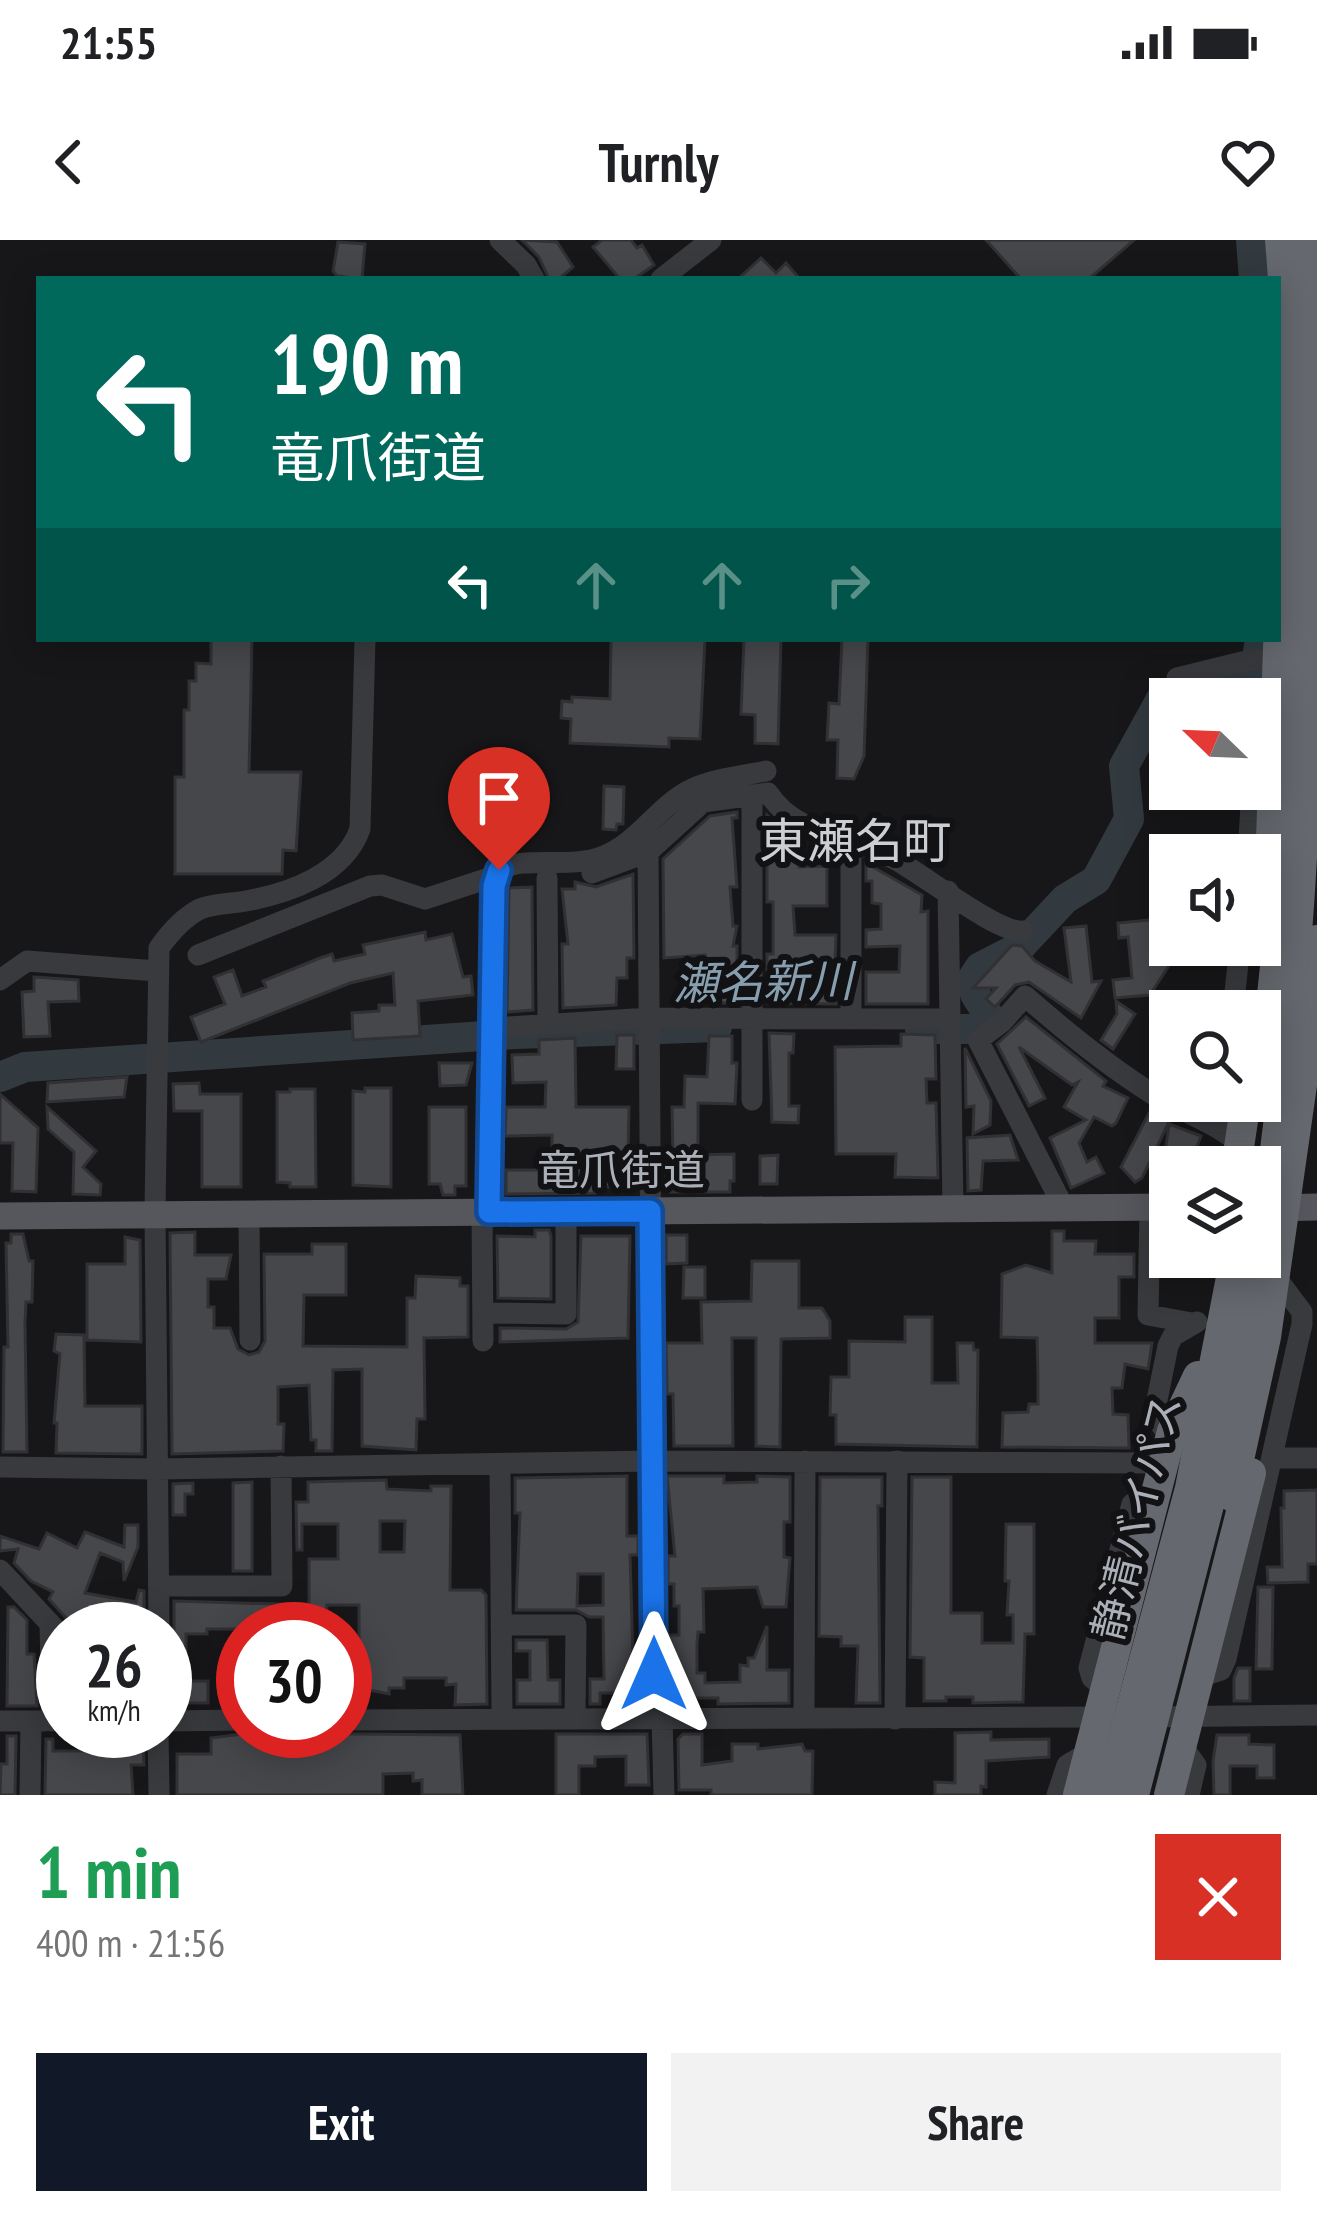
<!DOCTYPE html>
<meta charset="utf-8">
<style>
:root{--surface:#fff;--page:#f2f2f2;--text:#202124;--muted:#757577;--accent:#111827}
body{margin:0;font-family:"PT Sans Narrow","Noto Sans JP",sans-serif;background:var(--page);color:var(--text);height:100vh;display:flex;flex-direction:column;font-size:45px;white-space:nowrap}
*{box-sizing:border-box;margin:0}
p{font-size:39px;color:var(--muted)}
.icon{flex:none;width:66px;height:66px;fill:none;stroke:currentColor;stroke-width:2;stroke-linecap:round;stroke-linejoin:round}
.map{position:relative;height:1555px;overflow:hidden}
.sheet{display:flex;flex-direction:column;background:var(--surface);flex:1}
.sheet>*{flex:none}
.guide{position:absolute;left:36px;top:36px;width:1245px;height:366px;border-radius:0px;box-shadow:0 6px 30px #0003;background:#00695c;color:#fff;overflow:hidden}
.needle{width:78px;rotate:293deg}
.controls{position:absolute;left:1149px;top:438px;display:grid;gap:24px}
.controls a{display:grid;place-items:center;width:132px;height:132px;border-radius:0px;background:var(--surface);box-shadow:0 6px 30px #0003;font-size:60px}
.speed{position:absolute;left:36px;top:1362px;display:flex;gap:24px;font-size:60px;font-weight:700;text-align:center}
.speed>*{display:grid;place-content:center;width:156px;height:156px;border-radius:50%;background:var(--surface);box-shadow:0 6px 30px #0003;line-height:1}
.speed small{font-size:30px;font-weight:400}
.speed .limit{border:18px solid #d22;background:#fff;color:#111}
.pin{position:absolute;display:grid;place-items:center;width:102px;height:102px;color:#fff;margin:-123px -51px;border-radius:50% 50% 50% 0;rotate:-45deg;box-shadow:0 0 12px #0007}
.pin .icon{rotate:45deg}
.me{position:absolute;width:132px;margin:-66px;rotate:0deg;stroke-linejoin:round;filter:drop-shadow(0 0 9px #0008)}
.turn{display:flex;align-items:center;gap:42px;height:252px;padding:0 36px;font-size:54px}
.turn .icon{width:156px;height:156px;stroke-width:2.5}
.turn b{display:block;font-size:84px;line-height:102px}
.lanes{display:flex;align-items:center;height:114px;padding:0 36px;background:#0003;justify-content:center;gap:60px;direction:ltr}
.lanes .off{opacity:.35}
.round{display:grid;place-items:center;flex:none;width:126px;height:126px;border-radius:0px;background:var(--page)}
.overview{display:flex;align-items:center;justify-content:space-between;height:204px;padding:0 36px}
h1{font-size:72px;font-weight:700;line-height:90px;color:#1e9e55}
.button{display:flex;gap:24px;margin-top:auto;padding:24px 36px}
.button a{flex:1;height:138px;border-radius:0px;background:var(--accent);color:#fff;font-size:48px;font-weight:700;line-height:138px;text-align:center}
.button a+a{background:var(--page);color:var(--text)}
.status{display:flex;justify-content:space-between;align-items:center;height:84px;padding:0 60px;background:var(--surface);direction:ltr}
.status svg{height:33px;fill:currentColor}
header{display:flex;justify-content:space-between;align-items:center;height:156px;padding:0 36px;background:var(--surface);font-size:54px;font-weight:700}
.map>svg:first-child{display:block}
</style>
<div class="status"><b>21:55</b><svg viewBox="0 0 49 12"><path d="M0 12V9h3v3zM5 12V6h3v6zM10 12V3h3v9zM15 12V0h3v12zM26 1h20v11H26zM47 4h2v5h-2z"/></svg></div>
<header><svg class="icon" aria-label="back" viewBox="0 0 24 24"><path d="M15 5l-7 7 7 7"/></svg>Turnly<svg class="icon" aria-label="heart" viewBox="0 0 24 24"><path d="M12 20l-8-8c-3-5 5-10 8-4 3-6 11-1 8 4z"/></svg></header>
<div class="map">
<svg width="1317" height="1555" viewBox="0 0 1317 1555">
<rect width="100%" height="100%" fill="#171719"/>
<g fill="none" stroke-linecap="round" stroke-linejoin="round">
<path stroke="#323a40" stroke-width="30" d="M 1251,0 L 1254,39
M 920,789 L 974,789 L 990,778 L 975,754 L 972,739 L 980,727 L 1021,706 L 1065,659 L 1096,640 L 1129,579 L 1124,526 L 1161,459 L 1174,452 L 1226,449 L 1254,437 L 1260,399
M 0,837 L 25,827 L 515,794 L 717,787"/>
</g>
<path fill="#46474b" stroke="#313134" stroke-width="3" fill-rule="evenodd" d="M 522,0 L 557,2 L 573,27 L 559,39 L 549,39 L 539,17 Z
M 602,0 L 631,0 L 637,8 L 642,5 L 654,25 L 634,39 L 620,39 L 593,7 Z
M 986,0 L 1134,0 L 1089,39 L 1021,39 Z
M 338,2 L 365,4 L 362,39 L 337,36 L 333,31 Z
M 761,18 L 776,33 L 786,23 L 800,39 L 738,39 Z
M 211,399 L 252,399 L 249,532 L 301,532 L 296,611 L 283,610 L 282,634 L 175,634 L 175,537 L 184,537 L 184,470 L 189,470 L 189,441 L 196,441 L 196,423 L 211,424 Z
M 611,399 L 705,399 L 700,499 L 669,498 L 669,507 L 570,503 L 571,479 L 561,478 L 562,461 L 572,462 L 572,457 L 610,459 Z
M 744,399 L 781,399 L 778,504 L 755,503 L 755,475 L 741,474 Z
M 842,399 L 868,399 L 864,516 L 854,539 L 837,538 L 838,500 L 827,500 L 829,463 L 839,464 Z
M 604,546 L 624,547 L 623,584 L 617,584 L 616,590 L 603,589 Z
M 737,572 L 737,578 L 732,578 L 737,647 L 730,647 L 733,686 L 737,686 L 733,706 L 737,706 L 737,763 L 705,763 L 705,715 L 664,718 L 663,619 L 710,576 Z
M 767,575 L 779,586 L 779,594 L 787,594 L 787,611 L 799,611 L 799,627 L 827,626 L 827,666 L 793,666 L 795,695 L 836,695 L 835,722 L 796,723 L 797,753 L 836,754 L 836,764 L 767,763 L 767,714 L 773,714 L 773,662 L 767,662 Z
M 866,623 L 922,655 L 921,672 L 928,671 L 928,764 L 866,764 L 866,732 L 899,732 L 900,706 L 866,707 L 866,690 L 881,689 L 881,664 L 872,663 L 872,641 L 866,641 Z
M 633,634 L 634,718 L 627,718 L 627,738 L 617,738 L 616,765 L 563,768 L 562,704 L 568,704 L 562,649 L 575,649 L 575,642 L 596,647 Z
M 532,647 L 533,770 L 507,772 L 509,648 Z
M 1170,678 L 1170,705 L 1177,705 L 1177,713 L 1150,755 L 1115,758 L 1113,740 L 1132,738 L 1128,697 L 1119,698 L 1118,683 Z
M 1086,686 L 1092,742 L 1101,741 L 1081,778 L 1029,742 L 1015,745 L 995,767 L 986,759 L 996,748 L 973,748 L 1012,705 L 1022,706 L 1035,721 L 1071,742 L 1064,688 Z
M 425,692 L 426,700 L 452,694 L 463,737 L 471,736 L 473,755 L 418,761 L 420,796 L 353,800 L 352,773 L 379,771 L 379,765 L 395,765 L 393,733 L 350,743 L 201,802 L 191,777 L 225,764 L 214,737 L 233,730 L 242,756 L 266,747 L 263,741 L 320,718 L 332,714 L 334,721 L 365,714 L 363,705 Z
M 34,737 L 78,740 L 79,761 L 48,762 L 50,796 L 24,797 L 22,752 L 34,751 Z
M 1116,761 L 1135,774 L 1113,809 L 1101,800 L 1117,774 Z
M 1026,777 L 1106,841 L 1103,846 L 1128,858 L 1116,883 L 1112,886 L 1094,877 L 1079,903 L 1087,922 L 1096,917 L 1104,933 L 1071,948 L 1050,898 L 1086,880 L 1064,867 L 1078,842 L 1072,845 L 1019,807 L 1045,858 L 1029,866 L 997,804 Z
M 769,793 L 794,794 L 793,813 L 789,813 L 789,866 L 799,866 L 798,883 L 772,882 Z
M 901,794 L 935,795 L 936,839 L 926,839 L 927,863 L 936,863 L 938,938 L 895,937 L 896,914 L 836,914 L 835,807 L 901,806 Z
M 617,795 L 634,795 L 634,829 L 616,829 Z
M 709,796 L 732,796 L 732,823 L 737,823 L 735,864 L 698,863 L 698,915 L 734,914 L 734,941 L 730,941 L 730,952 L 667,952 L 665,916 L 673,916 L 672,867 L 684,867 L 685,836 L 707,837 Z
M 575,798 L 576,867 L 629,867 L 628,913 L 614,913 L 614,947 L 595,947 L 595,953 L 506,954 L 506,930 L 552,930 L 552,895 L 505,896 L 506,867 L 545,867 L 546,842 L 513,843 L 512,815 L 539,814 L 539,800 Z
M 965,808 L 991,861 L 990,885 L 973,894 L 974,866 L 966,867 Z
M 439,823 L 472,823 L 466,845 L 440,846 Z
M 127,837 L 124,857 L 47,862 L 48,843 Z
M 199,843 L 200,854 L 241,854 L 241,947 L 202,947 L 202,871 L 174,871 L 173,844 Z
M 365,848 L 391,848 L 391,947 L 353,945 L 353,851 L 365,852 Z
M 290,849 L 315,849 L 316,947 L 290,947 L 290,943 L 277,942 L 277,852 L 290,852 Z
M 0,854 L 38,888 L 36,952 L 12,951 L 13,903 L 0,903 Z
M 47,867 L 96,911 L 83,927 L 101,944 L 100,955 L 73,954 L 74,912 L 48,889 Z
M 429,867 L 466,867 L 466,946 L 455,946 L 455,955 L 443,955 L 440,944 L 429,944 Z
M 1149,873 L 1169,882 L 1142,938 L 1135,942 L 1121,927 Z
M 1169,884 L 1201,896 L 1192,920 L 1186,918 L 1185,927 L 1163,927 Z
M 1010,895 L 1018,920 L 983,921 L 981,950 L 968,951 L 967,898 Z
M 778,915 L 777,944 L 760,944 L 760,916 Z
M 535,990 L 549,990 L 551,996 L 551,1059 L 498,1058 L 497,996 L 535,997 Z
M 1052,991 L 1064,991 L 1064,1001 L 1096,1001 L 1095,1014 L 1134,1014 L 1134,1037 L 1119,1037 L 1119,1078 L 1095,1078 L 1095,1103 L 1152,1103 L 1148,1129 L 1125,1124 L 1122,1148 L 1112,1148 L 1113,1174 L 1128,1175 L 1129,1208 L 1002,1207 L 1003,1173 L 1028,1172 L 1029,1164 L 1038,1164 L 1038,1135 L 1037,1098 L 1001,1097 L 1002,1034 L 1026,1025 L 1052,1033 Z
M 195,992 L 195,1015 L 231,1015 L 226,1039 L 208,1039 L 208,1067 L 214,1067 L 214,1088 L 230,1088 L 238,1109 L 249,1115 L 259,1112 L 265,1101 L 264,1014 L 312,1014 L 312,1004 L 346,1004 L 346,1055 L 304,1055 L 303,1106 L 407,1107 L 407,1058 L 415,1058 L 416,1036 L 460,1038 L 460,1046 L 468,1046 L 468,1097 L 424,1098 L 425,1179 L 417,1179 L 416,1210 L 362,1206 L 362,1129 L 333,1130 L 332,1211 L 316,1211 L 316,1200 L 311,1200 L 309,1145 L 278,1147 L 278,1184 L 284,1184 L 283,1211 L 172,1214 L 170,993 Z
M 11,994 L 23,994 L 29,1021 L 33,1021 L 32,1062 L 26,1062 L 25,1083 L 27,1212 L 3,1212 L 4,1107 L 8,1107 L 6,1003 L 11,1003 Z
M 666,995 L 687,995 L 687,1023 L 666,1024 Z
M 581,996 L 630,996 L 628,1098 L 500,1102 L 500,1088 L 566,1089 L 578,1082 Z
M 125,997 L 140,1000 L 141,1102 L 87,1100 L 87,1024 L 125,1024 Z
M 752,1021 L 799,1021 L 799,1068 L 822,1068 L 830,1081 L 830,1098 L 781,1099 L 780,1207 L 756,1206 L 756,1098 L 732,1098 L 733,1206 L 674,1206 L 673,1154 L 667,1154 L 666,1103 L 702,1103 L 701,1062 L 751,1061 Z
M 684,1027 L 705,1027 L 705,1058 L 683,1058 Z
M 905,1077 L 932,1077 L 932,1143 L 958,1143 L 957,1103 L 973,1103 L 974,1110 L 978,1110 L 977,1207 L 836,1204 L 836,1175 L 830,1175 L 831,1137 L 849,1137 L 849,1101 L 905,1102 Z
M 56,1094 L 84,1095 L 85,1166 L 142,1166 L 142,1214 L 56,1213 L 57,1183 L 54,1183 L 60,1114 L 54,1111 Z
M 627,1236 L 627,1296 L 638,1296 L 638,1315 L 630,1315 L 634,1453 L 600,1453 L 600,1464 L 590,1464 L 590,1439 L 604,1439 L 603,1377 L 589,1377 L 576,1370 L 516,1370 L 520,1273 L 515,1273 L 515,1238 ZM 578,1334 L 603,1334 L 603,1365 L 577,1366 Z
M 667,1236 L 724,1236 L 724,1243 L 757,1242 L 757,1236 L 790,1237 L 790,1282 L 784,1282 L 784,1317 L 790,1318 L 786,1367 L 763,1367 L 757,1347 L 703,1349 L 704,1392 L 698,1392 L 697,1403 L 697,1433 L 705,1433 L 705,1443 L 740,1442 L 740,1425 L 748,1426 L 748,1418 L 754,1418 L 767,1386 L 767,1430 L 789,1430 L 789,1463 L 718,1464 L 718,1458 L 683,1458 L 683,1464 L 669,1464 L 668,1395 L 679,1395 L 679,1366 L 674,1366 L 674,1344 L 668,1344 L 668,1316 L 675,1316 Z
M 820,1237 L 882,1237 L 882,1266 L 878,1266 L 880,1463 L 856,1463 L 858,1406 L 841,1406 L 841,1397 L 819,1396 Z
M 912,1237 L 951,1237 L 951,1373 L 982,1373 L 982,1403 L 1013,1403 L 1013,1375 L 1007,1375 L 1009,1341 L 1005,1341 L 1006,1284 L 1034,1284 L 1034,1394 L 1025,1394 L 1023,1462 L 973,1463 L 973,1457 L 946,1457 L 946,1461 L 924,1461 L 924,1418 L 910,1417 Z
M 386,1240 L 387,1249 L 431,1251 L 431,1246 L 451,1246 L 450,1350 L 481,1350 L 486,1355 L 487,1464 L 455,1465 L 456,1444 L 446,1445 L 446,1438 L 404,1438 L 404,1448 L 389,1448 L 389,1454 L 359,1448 L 359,1438 L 345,1439 L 345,1410 L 359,1410 L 359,1365 L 327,1365 L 326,1384 L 321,1384 L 321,1389 L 207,1389 L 207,1394 L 186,1394 L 186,1441 L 208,1441 L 208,1463 L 169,1463 L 165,1403 L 174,1390 L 174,1361 L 309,1365 L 309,1319 L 338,1319 L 338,1284 L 302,1284 L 302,1310 L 297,1310 L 296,1262 L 308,1262 L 308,1242 ZM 380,1281 L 405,1281 L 404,1312 L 380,1312 Z
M 252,1242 L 252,1331 L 233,1331 L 233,1243 Z
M 193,1243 L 193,1254 L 185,1254 L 185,1275 L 173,1275 L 173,1244 Z
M 1317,1250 L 1317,1324 L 1308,1324 L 1308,1342 L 1268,1343 L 1267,1327 L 1282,1327 L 1281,1268 L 1284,1268 L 1284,1251 Z
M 125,1285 L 138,1285 L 138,1307 L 124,1341 L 123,1322 L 100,1313 L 85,1353 L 136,1362 L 139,1350 L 144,1351 L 144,1370 L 139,1382 L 120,1379 L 118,1389 L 74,1389 L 75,1381 L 66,1378 L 49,1359 L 53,1352 L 31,1341 L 14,1323 L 18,1309 L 0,1311 L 0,1296 L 39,1309 L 47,1293 L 77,1308 L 85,1292 L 124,1307 Z
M 1258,1347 L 1273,1347 L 1272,1429 L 1256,1429 Z
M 8,1367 L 14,1367 L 27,1380 L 27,1414 L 34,1414 L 37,1466 L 7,1466 Z
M 516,1400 L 547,1400 L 548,1440 L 560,1440 L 560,1464 L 517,1464 L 517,1440 L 530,1440 L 530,1411 L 516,1411 Z
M 1238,1428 L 1250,1428 L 1250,1461 L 1234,1461 L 1234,1438 Z
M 991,1492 L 991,1500 L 1049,1499 L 1049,1517 L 986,1521 L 986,1547 L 981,1546 L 981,1555 L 935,1555 L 935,1542 L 955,1543 L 955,1493 Z
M 250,1493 L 460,1495 L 463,1555 L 422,1555 L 422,1540 L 413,1541 L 413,1533 L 383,1534 L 383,1555 L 177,1555 L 177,1514 L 211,1514 L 211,1498 Z
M 556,1494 L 647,1494 L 649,1545 L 626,1545 L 626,1516 L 595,1517 L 595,1526 L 579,1526 L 579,1555 L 556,1555 Z
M 683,1494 L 702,1494 L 702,1525 L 732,1521 L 732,1504 L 758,1504 L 758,1509 L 802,1504 L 805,1511 L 813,1511 L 812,1555 L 711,1555 L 711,1550 L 679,1550 L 678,1499 Z
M 1217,1495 L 1249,1495 L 1249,1504 L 1274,1505 L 1274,1538 L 1257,1538 L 1257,1526 L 1230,1526 L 1230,1555 L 1214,1555 L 1213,1521 Z
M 7,1496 L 16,1496 L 15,1555 L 0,1555 L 1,1524 L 7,1524 Z
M 46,1499 L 53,1499 L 53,1511 L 109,1511 L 109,1501 L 143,1502 L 144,1525 L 131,1525 L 133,1555 L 45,1555 Z"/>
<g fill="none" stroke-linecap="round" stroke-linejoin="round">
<path stroke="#383a3d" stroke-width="21" d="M 500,0 L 526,25 L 534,39
M 661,39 L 711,0
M 1177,438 L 1242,422 L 1288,417
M 752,555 L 752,860
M 648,612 L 654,1477
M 1248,615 L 1252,549
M 592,633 L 648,612 L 703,562 L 768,553 C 797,597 852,596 896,620 C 924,635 999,694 1023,691
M 547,638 L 548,784
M 948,651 L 953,970
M 198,715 L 370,646 L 382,645 L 425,659 L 495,636
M 0,740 L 27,721 L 157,731
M 1233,771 L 1240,705
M 851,779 L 851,604
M 492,788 L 649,778 L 947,779
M 1220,887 L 1223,861
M 1150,967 L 1148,1075 L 1192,1083
M 1065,970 L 978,800 L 1002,782 L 1025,756 C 1065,791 1105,824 1151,853 C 1181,872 1213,881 1240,904
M 482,972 L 483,1101
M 489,972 L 494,646 L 499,630 C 525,615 569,629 601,617 C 639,603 658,565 692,549 C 713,539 742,536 766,531
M 249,973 L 250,1100
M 483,1073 L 566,1074 L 566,971
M 1170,1197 L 1154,1175 L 1168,1106 L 1173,1096 L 1197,1082
M 1274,1218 L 1317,1218
M 500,1224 L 502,1478
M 0,1227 L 156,1229 L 653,1221 L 1163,1223
M 0,1330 L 57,1391
M 159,1346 L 282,1346 L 281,1226
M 50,1383 L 52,1481
M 501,1385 L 576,1385 L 575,1477
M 159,1389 L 155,972 L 159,708 C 169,694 184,677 200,669 C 214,663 231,664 246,661 C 290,653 344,634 360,589 L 365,399
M 1200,1437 L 1221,1430 L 1226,1419 L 1302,1084 L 1302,1072 L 1275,1036
M 1106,1449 L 1092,1438 L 1089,1428 L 1132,1264 L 1155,1250
M 804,1476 L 805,1221
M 662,1477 L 664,1555
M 1144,1477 L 1317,1475
M 895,1479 L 897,1221
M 345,1480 L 1106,1477
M 0,1481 L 44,1481
M 165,1481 L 243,1480
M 158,1491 L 159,1555
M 1182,1506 L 1196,1525 L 1189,1555
M 30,1555 L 31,1481
M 1057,1555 L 1067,1525 L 1089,1512"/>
<path stroke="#55575c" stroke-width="27" d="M 1267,968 L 1317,967
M 0,976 L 1170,967"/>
<path stroke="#65686e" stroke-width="30" d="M 1271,598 L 1279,382
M 1236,927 L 1246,861
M 1231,1256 L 1266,1097 L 1302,845 L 1317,700
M 1078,1555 L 1172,1191 L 1198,1136
M 1169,1555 L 1251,1233"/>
<path stroke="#65686e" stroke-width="30" d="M 1260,858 C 1297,574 1304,286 1280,0
M 1260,1013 C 1314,678 1317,338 1303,0
M 1108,1555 L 1190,1248 L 1235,1017
M 1134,1555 L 1210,1261 L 1259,1017"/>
</g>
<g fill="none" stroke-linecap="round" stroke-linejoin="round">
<defs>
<path id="route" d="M 499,630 L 494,646 L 489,972 L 650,971 L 654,1434"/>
</defs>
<use href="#route" stroke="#114b97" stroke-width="30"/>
<use href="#route" stroke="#1a73e8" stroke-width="21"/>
</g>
<g text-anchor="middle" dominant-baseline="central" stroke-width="12" stroke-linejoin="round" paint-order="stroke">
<g font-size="42" fill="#abafb7" stroke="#121214">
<text x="621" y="929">竜爪街道</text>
<text transform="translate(1136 1277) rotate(-76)">静清バイパス</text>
</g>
<g font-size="45" font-style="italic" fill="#869eae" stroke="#121214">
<text transform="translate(763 741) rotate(-1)">瀬名新川</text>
</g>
<g font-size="48" fill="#cbced3" stroke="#121214">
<text x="855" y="600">東瀬名町</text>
</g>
</g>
</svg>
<div class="controls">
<a><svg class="needle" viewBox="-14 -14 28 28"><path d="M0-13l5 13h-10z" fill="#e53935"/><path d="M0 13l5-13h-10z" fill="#757577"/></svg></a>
<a><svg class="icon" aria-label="sound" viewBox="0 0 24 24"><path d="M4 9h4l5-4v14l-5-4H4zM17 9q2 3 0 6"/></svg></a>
<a><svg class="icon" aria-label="search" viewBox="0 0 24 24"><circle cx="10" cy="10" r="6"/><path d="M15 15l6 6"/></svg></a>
<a><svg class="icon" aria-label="layers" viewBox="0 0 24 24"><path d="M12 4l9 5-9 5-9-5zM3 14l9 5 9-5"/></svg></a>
</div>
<div class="speed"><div>26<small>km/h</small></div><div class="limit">30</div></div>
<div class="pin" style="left:499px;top:630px;background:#d93025"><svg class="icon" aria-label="arrive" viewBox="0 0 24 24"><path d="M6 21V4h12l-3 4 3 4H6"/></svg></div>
<svg class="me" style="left:654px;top:1434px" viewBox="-20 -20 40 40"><path d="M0-17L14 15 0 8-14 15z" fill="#1a73e8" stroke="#fff" stroke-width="4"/></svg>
<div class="guide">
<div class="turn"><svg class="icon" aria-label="left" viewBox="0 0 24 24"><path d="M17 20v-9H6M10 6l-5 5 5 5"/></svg><div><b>190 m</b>竜爪街道</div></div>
<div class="lanes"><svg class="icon" aria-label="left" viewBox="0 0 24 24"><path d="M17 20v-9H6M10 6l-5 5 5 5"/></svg><svg class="icon off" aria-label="ahead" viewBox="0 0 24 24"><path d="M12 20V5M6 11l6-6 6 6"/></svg><svg class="icon off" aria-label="ahead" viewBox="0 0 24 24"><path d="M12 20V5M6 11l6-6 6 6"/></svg><svg class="icon off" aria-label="right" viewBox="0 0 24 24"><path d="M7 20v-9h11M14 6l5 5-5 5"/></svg></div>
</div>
</div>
<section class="sheet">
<div class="overview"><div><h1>1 min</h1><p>400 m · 21:56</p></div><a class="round" style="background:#d93025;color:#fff"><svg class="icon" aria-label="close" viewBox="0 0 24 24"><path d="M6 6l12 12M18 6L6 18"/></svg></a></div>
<div class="button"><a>Exit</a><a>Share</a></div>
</section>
